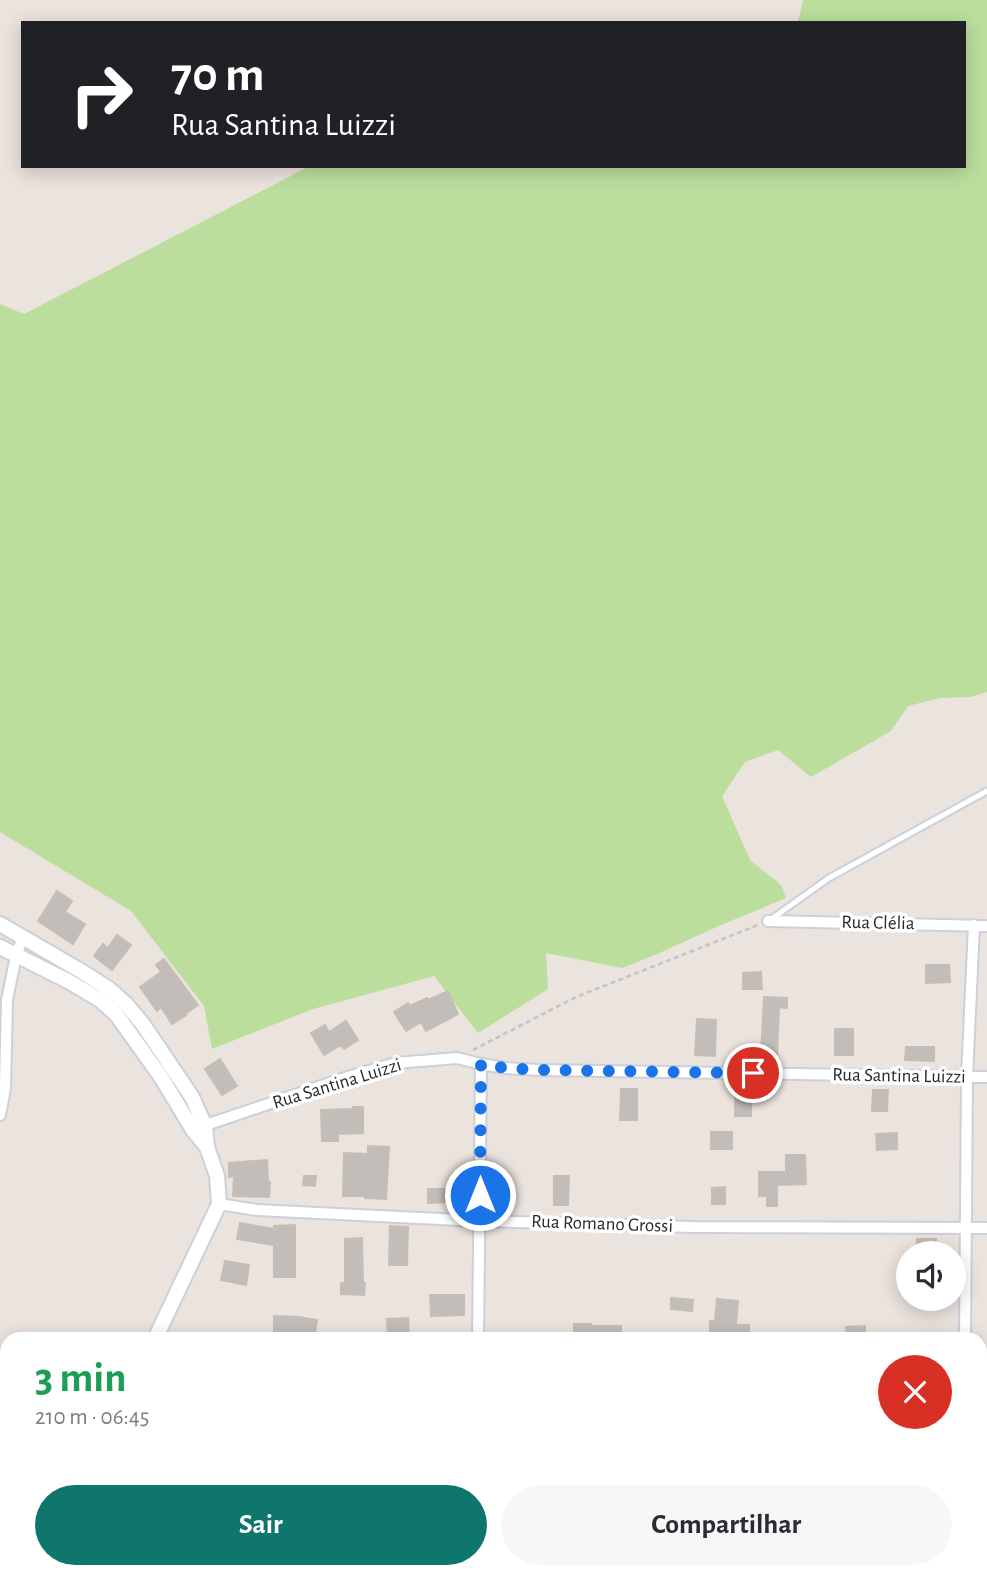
<!DOCTYPE html>
<html lang="pt">
<meta charset="utf-8">
<style>
:root{--surface:#fff;--page:#f7f7f7;--text:#2b2b33;--muted:#7c7c81;--accent:#0f766e}
body{margin:0;font-family:"Alegreya Sans",sans-serif;background:var(--page);color:var(--text);height:100vh;display:flex;flex-direction:column;font-size:26px;white-space:nowrap}
*{box-sizing:border-box;margin:0}
p{font-size:23px;color:var(--muted)}
.icon{flex:none;width:38px;height:38px;fill:none;stroke:currentColor;stroke-width:2;stroke-linecap:round;stroke-linejoin:round}
.map{position:relative;flex:1;overflow:hidden}
.side{position:absolute;left:0px;top:1332px;width:987px;height:247px;display:flex;flex-direction:column;background:var(--surface);border-radius:21px 21px 0 0;box-shadow:0 4px 18px #0003}
.side>*{flex:none}
.top-card{position:absolute;left:21px;top:21px;width:945px;height:147px;border-radius:0px;box-shadow:0 4px 18px #0003;background:#202124;color:#fff;overflow:hidden}
.fabs{position:absolute;left:896px;top:1241px;display:grid;gap:14px}
.fabs a{display:grid;place-items:center;width:70px;height:70px;border-radius:50%;background:var(--surface);box-shadow:0 4px 18px #0003;font-size:35px}
.pin{position:absolute;display:grid;place-items:center;width:60px;height:60px;color:#fff;margin:-30px;border:4px solid #fff;border-radius:50%;box-shadow:0 2px 7px #0007}
.me{position:absolute;width:77px;margin:-38px;rotate:0deg;stroke-linejoin:round;filter:drop-shadow(0 0 5px #0008)}
.turn{display:flex;align-items:center;gap:24px;height:147px;padding:0 35px;font-size:32px}
.turn .icon{width:91px;height:91px;stroke-width:2.5}
.turn b{display:block;font-size:49px;line-height:60px}
.round{display:grid;place-items:center;flex:none;width:74px;height:74px;border-radius:37px;background:var(--page)}
.summary{display:flex;align-items:center;justify-content:space-between;height:119px;padding:0 35px}
h1{font-size:42px;font-weight:600;line-height:52px;color:#1e9e55}
.button{display:flex;gap:14px;margin-top:auto;padding:14px 35px}
.button a{flex:1;height:80px;border-radius:42px;background:var(--accent);color:#fff;font-size:28px;font-weight:600;line-height:80px;text-align:center}
.button a+a{background:var(--page);color:var(--text)}
.map>svg:first-child{display:block}
</style>
<div class="map">
<svg width="987" height="1577" viewBox="0 0 987 1577">
<rect width="100%" height="100%" fill="#ebe3dd"/>
<path fill="#bbde9d" d="M 803,0 L 987,0 L 987,692 L 971,697 L 940,698 L 908,706 L 891,731 L 811,777 L 778,750 L 745,762 L 722,796 L 750,860 L 781,885 L 786,898 L 721,925 L 655,955 L 622,968 L 546,953 L 548,989 L 478,1033 L 434,976 L 313,1009 L 212,1049 L 204,1006 L 131,911 L 0,832 L 0,304 L 24,314 L 310,166 L 964,166 L 964,23 L 796,23 L 799,18 Z"/>
<path fill="#c3bdb9" stroke="#c6beb6" stroke-width="2" d="M 57,891 L 72,901 L 65,912 L 85,924 L 73,944 L 38,921 Z
M 117,935 L 131,945 L 112,970 L 94,956 L 103,944 L 108,948 Z
M 164,959 L 198,1005 L 185,1014 L 186,1015 L 172,1024 L 161,1007 L 157,1011 L 140,987 L 161,972 L 156,965 Z
M 926,965 L 949,965 L 950,982 L 926,983 Z
M 761,972 L 762,989 L 743,989 L 743,973 Z
M 448,991 L 458,1014 L 426,1031 L 421,1022 L 406,1031 L 394,1012 L 408,1003 L 410,1006 L 427,998 L 428,1000 Z
M 764,997 L 787,998 L 787,1008 L 779,1007 L 777,1056 L 761,1056 Z
M 697,1019 L 716,1020 L 715,1056 L 695,1055 Z
M 346,1021 L 358,1040 L 344,1049 L 341,1045 L 324,1055 L 311,1033 L 325,1025 L 329,1032 Z
M 835,1029 L 853,1029 L 853,1055 L 835,1055 Z
M 906,1047 L 934,1047 L 934,1061 L 905,1060 Z
M 220,1059 L 237,1086 L 222,1095 L 205,1069 Z
M 621,1089 L 637,1089 L 637,1120 L 620,1120 Z
M 873,1090 L 888,1090 L 887,1111 L 872,1111 Z
M 735,1091 L 751,1091 L 751,1116 L 735,1116 Z
M 353,1107 L 363,1107 L 363,1133 L 338,1134 L 338,1141 L 322,1141 L 321,1110 L 353,1109 Z
M 711,1132 L 732,1132 L 732,1149 L 711,1149 Z
M 897,1133 L 897,1149 L 877,1150 L 876,1134 Z
M 368,1146 L 389,1147 L 386,1199 L 365,1198 L 365,1196 L 343,1196 L 344,1153 L 368,1154 Z
M 786,1155 L 805,1155 L 806,1184 L 777,1185 L 777,1206 L 767,1206 L 767,1196 L 759,1196 L 759,1172 L 786,1172 Z
M 267,1160 L 268,1182 L 270,1182 L 269,1197 L 233,1196 L 234,1176 L 229,1177 L 229,1163 Z
M 304,1176 L 316,1176 L 315,1186 L 303,1185 Z
M 554,1176 L 569,1176 L 568,1205 L 554,1205 Z
M 725,1187 L 725,1204 L 712,1204 L 712,1188 Z
M 428,1189 L 456,1189 L 456,1202 L 428,1203 Z
M 240,1223 L 274,1229 L 274,1226 L 295,1225 L 295,1277 L 274,1277 L 274,1245 L 237,1239 Z
M 390,1226 L 408,1227 L 407,1265 L 389,1265 Z
M 362,1238 L 363,1283 L 365,1283 L 364,1295 L 341,1294 L 341,1283 L 345,1283 L 345,1239 Z
M 917,1239 L 936,1239 L 935,1253 L 917,1253 Z
M 225,1261 L 249,1265 L 246,1285 L 221,1280 Z
M 430,1295 L 464,1295 L 464,1315 L 431,1316 Z
M 671,1298 L 693,1300 L 692,1311 L 671,1309 Z
M 717,1299 L 738,1301 L 736,1325 L 749,1325 L 749,1339 L 710,1339 L 710,1321 L 715,1321 Z
M 274,1316 L 299,1317 L 317,1320 L 314,1339 L 274,1339 Z
M 408,1318 L 409,1339 L 388,1339 L 387,1319 Z
M 574,1324 L 591,1324 L 591,1326 L 621,1326 L 621,1339 L 574,1339 Z
M 865,1326 L 865,1339 L 847,1339 L 846,1327 Z"/>
<g fill="none" stroke-linecap="round" stroke-linejoin="round">
<defs>
<path id="service" d="M 770,920 L 829,878 L 987,791"/>
<path id="minor" d="M 768,921 L 987,926
M 0,1115 L 5,1088 L 7,1000 L 16,956 L 23,937
M 200,1127 L 351,1076 L 396,1063 L 457,1058 L 481,1064 L 505,1068 L 539,1070 L 987,1077
M 219,1204 L 257,1210 L 480,1221 L 694,1227 L 987,1228
M 478,1339 L 481,1064
M 965,1339 L 967,1077 L 974,925
M 980,1385 L 987,1385
M 980,1545 L 987,1545
M 476,1577 L 476,1572
M 960,1577 L 960,1572"/>
<path id="tertiary" d="M 0,924 L 81,971 L 109,989 L 126,1004 L 142,1023 L 192,1097 L 205,1126 L 207,1147 L 217,1176 L 219,1204 L 155,1339
M 0,947 L 68,981 L 100,1000 L 116,1014 L 161,1077 L 193,1130 L 207,1147
M 37,1577 L 38,1572"/>
</defs>
<use href="#service" stroke="#cbd0da" stroke-width="9"/>
<use href="#minor" stroke="#cbd0da" stroke-width="14"/>
<use href="#tertiary" stroke="#cbd0da" stroke-width="18"/>
<path stroke="#c3c3c3" stroke-width="2.5" stroke-dasharray="5 3.5" stroke-linecap="butt" d="M 473,1050 L 576,997 L 758,925"/>
<use href="#service" stroke="#fff" stroke-width="5"/>
<use href="#minor" stroke="#fff" stroke-width="10"/>
<use href="#tertiary" stroke="#fff" stroke-width="14"/>
</g>
<g fill="none" stroke-linecap="round" stroke-linejoin="round">
<path stroke="#1a73e8" stroke-width="12" stroke-dasharray="0 21.6" d="M 480,1195 L 481,1064 L 505,1068 L 539,1070 L 753,1073"/>
</g>
<g text-anchor="middle" dominant-baseline="central" stroke-width="7" stroke-linejoin="round" paint-order="stroke">
<g font-size="19" fill="#2a2a2a" stroke="#fff">
<text transform="translate(878 923) rotate(1)">Rua Clélia</text>
<text transform="translate(899 1076) rotate(1)">Rua Santina Luizzi</text>
<text transform="translate(337 1084) rotate(-17)">Rua Santina Luizzi</text>
<text transform="translate(602 1224) rotate(2)">Rua Romano Grossi</text>
</g>
</g>
</svg>
<div class="fabs">
<a><svg class="icon" aria-label="sound" viewBox="0 0 24 24"><path d="M4 9h4l5-4v14l-5-4H4zM17 9q2 3 0 6"/></svg></a>
</div>
<div class="pin" style="left:753px;top:1073px;background:#d93025"><svg class="icon" aria-label="arrive" viewBox="0 0 24 24"><path d="M6 21V4h12l-3 4 3 4H6"/></svg></div>
<svg class="me" style="left:480px;top:1195px" viewBox="-20 -20 40 40"><circle r="17" fill="#1a73e8" stroke="#fff" stroke-width="3"/><path d="M0-11L8 9 0 5-8 9z" fill="#fff"/></svg>
<div class="top-card">
<div class="turn"><svg class="icon" aria-label="right" viewBox="0 0 24 24"><path d="M7 20v-9h11M14 6l5 5-5 5"/></svg><div><b>70 m</b>Rua Santina Luizzi</div></div>
</div>
<section class="side">
<div class="summary"><div><h1>3 min</h1><p>210 m · 06:45</p></div><a class="round" style="background:#d93025;color:#fff"><svg class="icon" aria-label="close" viewBox="0 0 24 24"><path d="M6 6l12 12M18 6L6 18"/></svg></a></div>
<div class="button"><a>Sair</a><a>Compartilhar</a></div>
</section>
</div>
